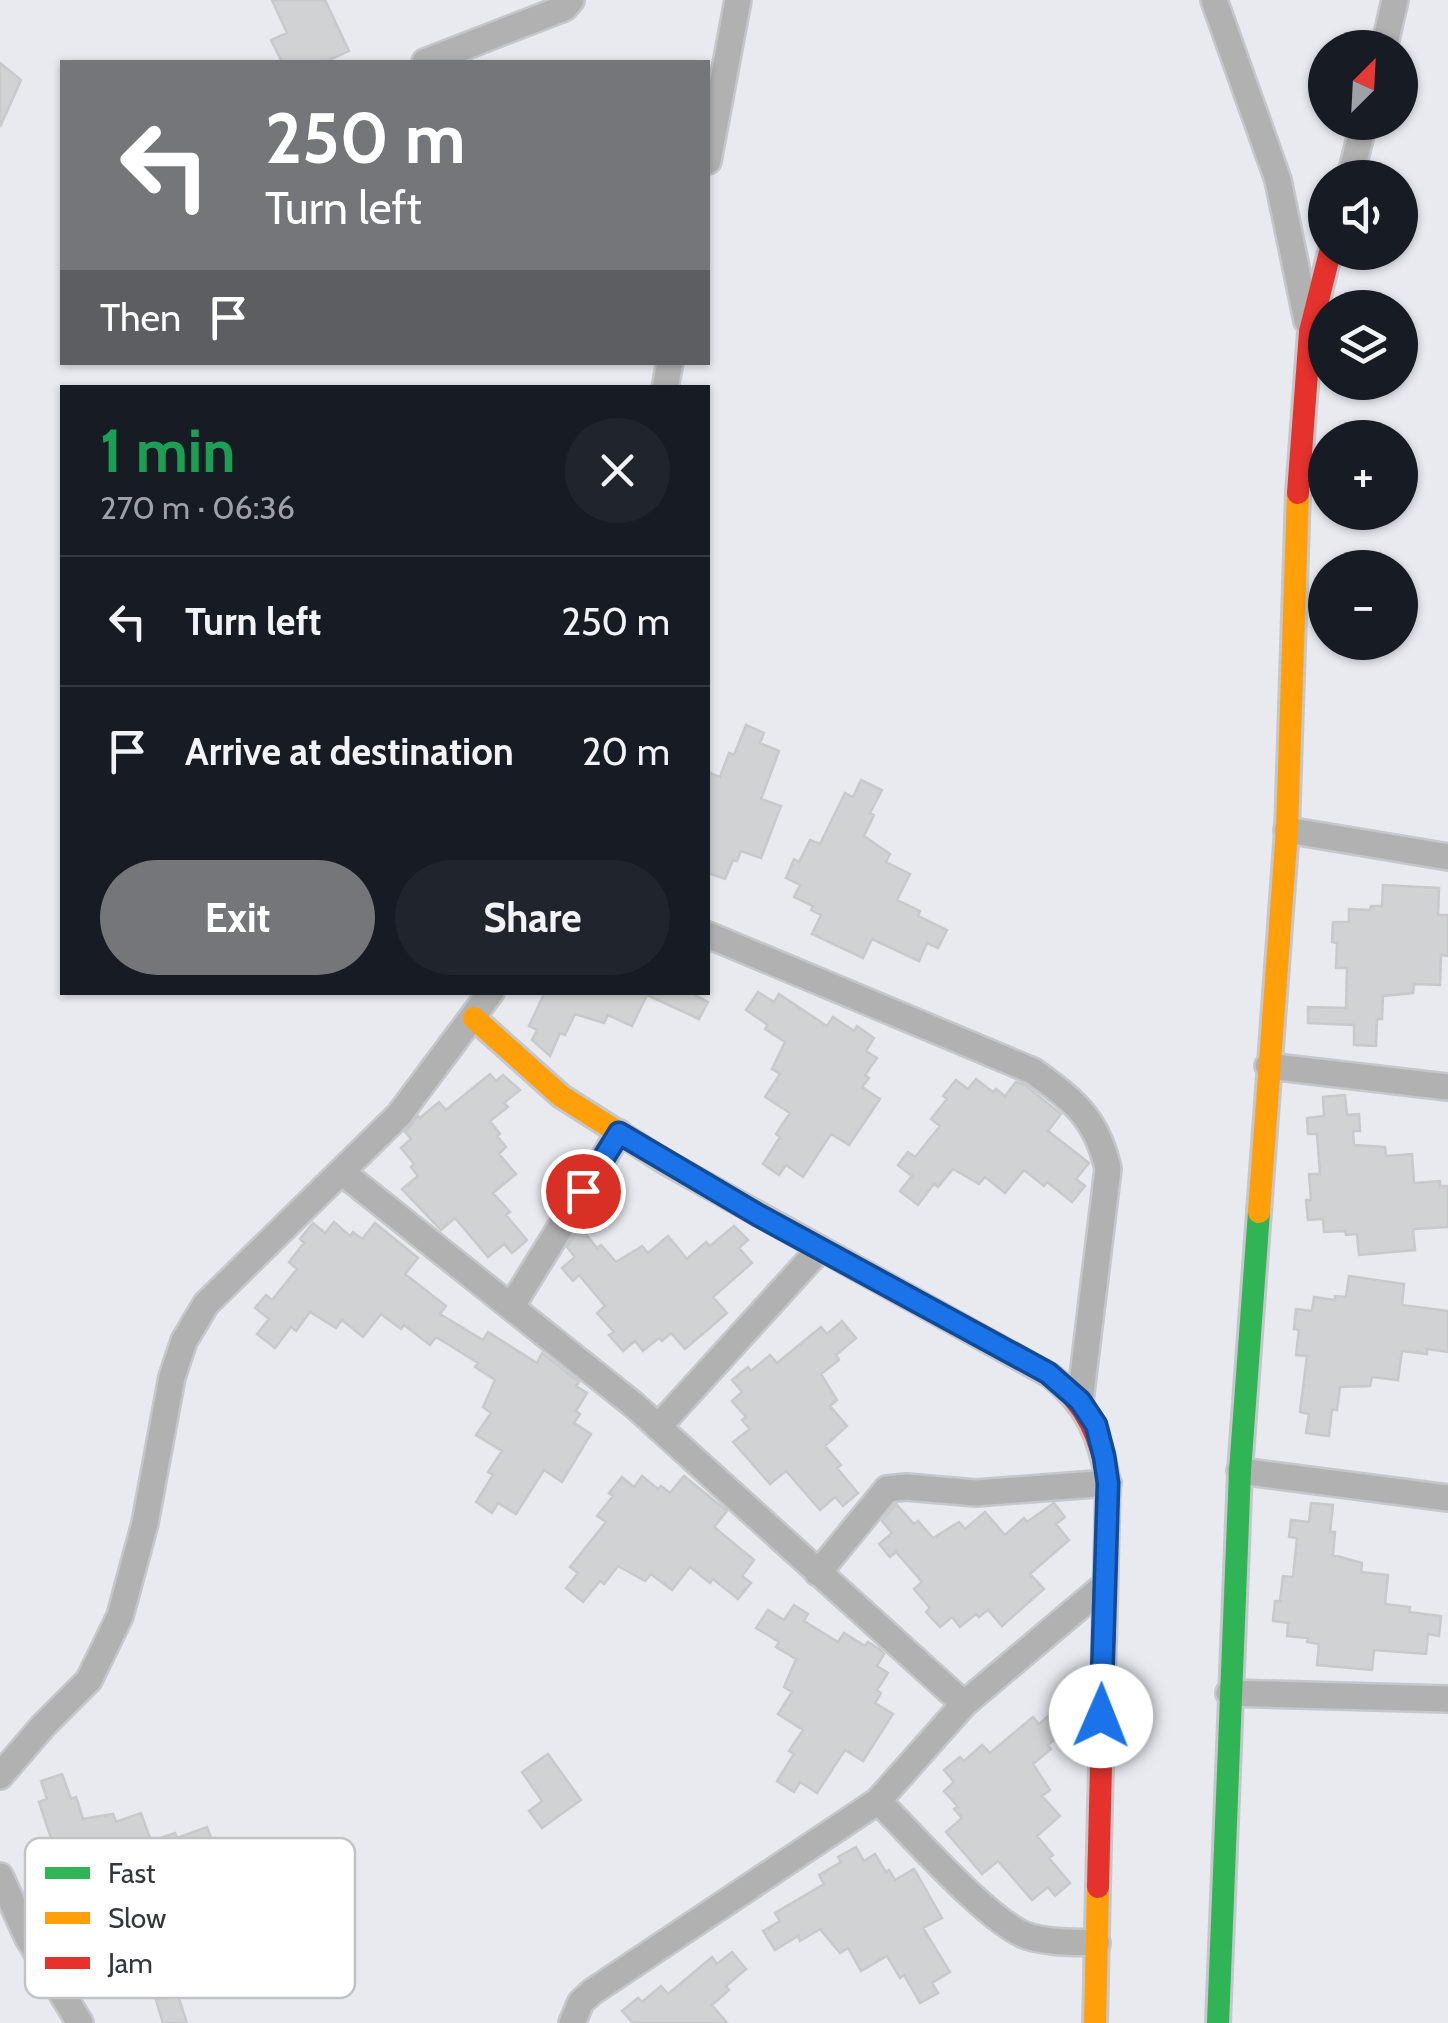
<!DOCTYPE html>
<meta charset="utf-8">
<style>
:root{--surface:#171b24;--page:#20242c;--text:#f1f3f6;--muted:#9ea1a6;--line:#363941;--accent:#74767a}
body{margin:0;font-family:Cabin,sans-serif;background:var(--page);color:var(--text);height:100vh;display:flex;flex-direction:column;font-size:38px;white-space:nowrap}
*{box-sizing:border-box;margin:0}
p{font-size:32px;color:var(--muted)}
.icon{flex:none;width:55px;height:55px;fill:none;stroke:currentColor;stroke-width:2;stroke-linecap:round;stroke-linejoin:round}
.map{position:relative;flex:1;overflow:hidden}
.side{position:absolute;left:60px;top:385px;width:650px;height:610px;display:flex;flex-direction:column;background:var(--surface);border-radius:0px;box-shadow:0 2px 8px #0004}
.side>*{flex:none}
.hud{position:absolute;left:60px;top:60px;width:650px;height:305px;border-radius:0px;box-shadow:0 2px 8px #0004;background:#74767a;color:#fff;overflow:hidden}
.needle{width:65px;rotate:24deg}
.tools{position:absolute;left:1308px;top:30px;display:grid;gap:20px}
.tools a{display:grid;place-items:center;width:110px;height:110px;border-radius:50%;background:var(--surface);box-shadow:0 2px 8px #0004;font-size:50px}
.pin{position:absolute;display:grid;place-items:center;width:85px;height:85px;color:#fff;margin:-42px;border:5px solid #fff;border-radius:50%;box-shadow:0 2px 10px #0007}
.me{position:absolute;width:110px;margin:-55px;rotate:1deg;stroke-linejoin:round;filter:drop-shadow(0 0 8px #0008)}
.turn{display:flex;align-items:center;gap:35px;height:210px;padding:0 40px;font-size:45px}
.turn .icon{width:130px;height:130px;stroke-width:2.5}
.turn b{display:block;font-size:70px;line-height:85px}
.then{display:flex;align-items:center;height:95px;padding:0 40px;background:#0003;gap:20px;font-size:38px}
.round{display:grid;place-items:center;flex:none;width:105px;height:105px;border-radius:52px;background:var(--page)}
.summary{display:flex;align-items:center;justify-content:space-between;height:170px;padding:0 40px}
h1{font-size:60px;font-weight:800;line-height:75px;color:#1e9e55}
.cta{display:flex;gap:20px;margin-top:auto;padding:20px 40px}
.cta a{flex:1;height:115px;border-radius:60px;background:var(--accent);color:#fff;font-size:40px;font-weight:800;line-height:115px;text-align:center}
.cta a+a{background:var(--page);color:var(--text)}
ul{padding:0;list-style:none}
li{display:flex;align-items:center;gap:30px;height:130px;padding:0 40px;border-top:2px solid var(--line)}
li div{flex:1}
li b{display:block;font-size:38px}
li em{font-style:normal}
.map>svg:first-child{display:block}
</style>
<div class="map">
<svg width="1448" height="2023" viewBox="0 0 1448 2023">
<rect width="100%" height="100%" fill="#e8eaf0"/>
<path fill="#d1d2d3" stroke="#c9c8ca" stroke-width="2.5" d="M 272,0 L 325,0 L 349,51 L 325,62 L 282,62 L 271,40 L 287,33 Z
M 0,63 L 21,80 L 0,127 Z
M 746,725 L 764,733 L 760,743 L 779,751 L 761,799 L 781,806 L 761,858 L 741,851 L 737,861 L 733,860 L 725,879 L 708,873 L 708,772 L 720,777 L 729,753 L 734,755 Z
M 861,780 L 882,790 L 870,813 L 874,815 L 864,836 L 890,854 L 886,862 L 910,874 L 897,900 L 920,911 L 918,916 L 947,930 L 938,948 L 927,943 L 919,961 L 872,939 L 863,958 L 812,934 L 821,915 L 811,910 L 813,906 L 794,897 L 800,885 L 786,878 L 794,859 L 799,862 L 810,840 L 820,844 L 845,793 L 853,797 Z
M 1383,885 L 1439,888 L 1438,915 L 1448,915 L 1448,956 L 1441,955 L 1440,985 L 1414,984 L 1413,993 L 1383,996 L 1382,1019 L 1377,1019 L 1376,1046 L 1354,1045 L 1354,1025 L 1308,1023 L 1308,1007 L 1346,1008 L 1347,968 L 1336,968 L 1337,943 L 1332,942 L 1333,922 L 1349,922 L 1349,909 L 1370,910 L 1371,906 L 1382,906 Z
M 545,992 L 689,992 L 708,1002 L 699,1019 L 647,995 L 632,1026 L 608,1015 L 604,1023 L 575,1014 L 565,1035 L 560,1033 L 550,1056 L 532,1040 L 537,1030 L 529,1026 Z
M 758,992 L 774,1002 L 779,994 L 827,1026 L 833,1017 L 854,1031 L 857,1026 L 874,1038 L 866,1051 L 877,1058 L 865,1075 L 869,1078 L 862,1087 L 880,1099 L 849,1145 L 831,1134 L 803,1177 L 786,1165 L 779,1175 L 763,1164 L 780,1137 L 776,1134 L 790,1113 L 765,1097 L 780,1074 L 772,1069 L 785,1042 L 765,1029 L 768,1025 L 746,1010 Z
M 490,1074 L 496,1081 L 503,1075 L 520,1090 L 504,1103 L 508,1107 L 490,1121 L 500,1134 L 497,1136 L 506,1147 L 499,1154 L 516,1174 L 493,1193 L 510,1212 L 506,1215 L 527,1240 L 512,1253 L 504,1244 L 488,1257 L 455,1218 L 441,1230 L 402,1189 L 418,1176 L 411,1167 L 414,1164 L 401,1148 L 411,1139 L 405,1132 L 418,1116 L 420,1118 L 439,1102 L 446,1110 Z
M 976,1079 L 993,1092 L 996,1089 L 1005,1096 L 1016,1082 L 1025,1085 L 1061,1114 L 1048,1131 L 1089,1163 L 1076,1179 L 1085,1186 L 1072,1202 L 1047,1182 L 1044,1186 L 1024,1170 L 1005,1193 L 985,1177 L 979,1184 L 953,1169 L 938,1187 L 934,1184 L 918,1205 L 900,1191 L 912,1176 L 898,1165 L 908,1152 L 915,1157 L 940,1126 L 931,1119 L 947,1099 L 943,1096 L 956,1080 L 968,1089 Z
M 1345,1095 L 1347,1115 L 1359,1114 L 1360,1131 L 1353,1131 L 1354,1145 L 1385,1147 L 1386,1156 L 1412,1154 L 1414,1183 L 1440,1181 L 1440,1186 L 1448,1186 L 1448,1227 L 1413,1229 L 1415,1250 L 1359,1255 L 1357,1234 L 1346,1235 L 1345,1231 L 1324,1232 L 1323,1219 L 1308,1220 L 1306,1200 L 1311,1200 L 1309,1174 L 1320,1174 L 1317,1134 L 1308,1134 L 1307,1118 L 1324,1116 L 1323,1097 Z
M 334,1222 L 350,1236 L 353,1232 L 362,1239 L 375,1223 L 418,1258 L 405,1274 L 446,1306 L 440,1314 L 483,1340 L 488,1332 L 537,1363 L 542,1353 L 579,1382 L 576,1386 L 587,1393 L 576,1411 L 580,1414 L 574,1423 L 591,1434 L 562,1482 L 544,1470 L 516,1514 L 498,1503 L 492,1513 L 476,1502 L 493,1475 L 488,1472 L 502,1451 L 476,1435 L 491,1413 L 483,1407 L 495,1380 L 475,1367 L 478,1363 L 436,1337 L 430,1345 L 404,1325 L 401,1329 L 381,1314 L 363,1337 L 342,1320 L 336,1328 L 310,1312 L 296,1331 L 291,1327 L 275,1348 L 257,1334 L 269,1319 L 255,1308 L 266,1295 L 272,1300 L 297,1269 L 289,1262 L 304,1243 L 300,1239 L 313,1223 L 325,1233 Z
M 734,1226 L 748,1240 L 739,1248 L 752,1263 L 713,1297 L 727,1313 L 685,1349 L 671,1333 L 662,1341 L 659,1338 L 643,1351 L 635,1341 L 623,1351 L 609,1335 L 614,1332 L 597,1313 L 605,1306 L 579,1275 L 573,1281 L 562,1268 L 575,1257 L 567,1247 L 580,1227 L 597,1248 L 601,1245 L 616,1262 L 642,1246 L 648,1253 L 668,1236 L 687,1259 L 706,1242 L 710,1246 Z
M 1349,1276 L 1404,1284 L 1402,1305 L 1448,1311 L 1448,1352 L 1427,1349 L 1427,1354 L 1402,1351 L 1398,1380 L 1372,1377 L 1370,1386 L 1340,1387 L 1337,1410 L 1332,1409 L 1329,1436 L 1306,1433 L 1309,1414 L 1300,1412 L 1307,1356 L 1296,1355 L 1299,1330 L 1294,1329 L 1296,1309 L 1312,1311 L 1314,1297 L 1335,1300 L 1335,1296 L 1346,1297 Z
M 842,1321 L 856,1338 L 836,1355 L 839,1360 L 821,1374 L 837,1400 L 830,1406 L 847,1426 L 825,1446 L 841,1465 L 837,1468 L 858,1493 L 843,1506 L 835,1497 L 820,1510 L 786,1471 L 770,1484 L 733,1442 L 750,1429 L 742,1420 L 746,1417 L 732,1401 L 742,1392 L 732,1380 L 748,1367 L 751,1371 L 770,1355 L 777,1363 L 821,1327 L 827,1334 Z
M 642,1476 L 658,1489 L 661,1486 L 670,1493 L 684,1476 L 727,1511 L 714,1527 L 754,1560 L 742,1576 L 751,1583 L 738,1599 L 713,1579 L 710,1583 L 690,1567 L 672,1590 L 651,1574 L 645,1581 L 618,1566 L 604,1584 L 600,1581 L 583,1602 L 566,1588 L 578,1573 L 570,1567 L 606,1522 L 597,1516 L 613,1496 L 609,1493 L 622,1477 L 634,1487 Z
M 1054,1503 L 1065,1517 L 1056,1524 L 1069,1540 L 1030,1574 L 1044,1589 L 1002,1626 L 988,1610 L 979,1617 L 976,1614 L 960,1627 L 952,1617 L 940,1627 L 926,1612 L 930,1608 L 914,1589 L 922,1582 L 896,1552 L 890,1557 L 879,1544 L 892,1533 L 882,1521 L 896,1504 L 914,1524 L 918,1521 L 933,1538 L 959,1522 L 965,1529 L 985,1512 L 1005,1535 L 1024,1518 L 1027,1522 Z
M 1311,1503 L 1333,1505 L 1330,1532 L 1335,1532 L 1333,1555 L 1362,1563 L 1361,1572 L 1388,1575 L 1385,1604 L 1410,1607 L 1409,1612 L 1441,1616 L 1439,1636 L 1428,1634 L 1426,1654 L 1374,1650 L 1372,1670 L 1317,1665 L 1319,1644 L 1307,1642 L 1308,1638 L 1287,1636 L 1288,1623 L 1273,1621 L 1275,1601 L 1280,1601 L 1283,1576 L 1293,1577 L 1297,1538 L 1289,1537 L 1291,1520 L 1309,1522 Z
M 794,1605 L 808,1614 L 804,1621 L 838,1642 L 844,1633 L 865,1646 L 868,1642 L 879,1649 L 884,1654 L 877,1666 L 888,1673 L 877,1690 L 881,1693 L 875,1703 L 893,1714 L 863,1761 L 845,1750 L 817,1793 L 800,1782 L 794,1792 L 777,1781 L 794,1754 L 789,1751 L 803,1730 L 778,1714 L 792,1692 L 784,1687 L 796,1659 L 776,1647 L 779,1642 L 756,1628 L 768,1610 L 784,1620 Z
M 1054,1711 L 1068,1728 L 1048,1745 L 1051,1749 L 1033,1764 L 1050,1790 L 1042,1796 L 1060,1816 L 1037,1836 L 1053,1855 L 1049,1858 L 1070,1883 L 1055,1896 L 1048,1887 L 1032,1900 L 998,1861 L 982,1874 L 946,1832 L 962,1818 L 954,1809 L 958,1807 L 944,1791 L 954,1782 L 944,1770 L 960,1757 L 964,1761 L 982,1745 L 990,1753 L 1033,1717 L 1039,1724 Z
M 548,1754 L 581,1800 L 542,1828 L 529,1811 L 542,1801 L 522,1772 Z
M 62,1774 L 71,1799 L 76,1797 L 83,1819 L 113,1814 L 116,1822 L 141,1813 L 151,1841 L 175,1833 L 177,1838 L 207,1827 L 214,1846 L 203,1850 L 210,1869 L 161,1886 L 169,1906 L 116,1925 L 109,1905 L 98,1909 L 97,1905 L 77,1912 L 72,1899 L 58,1904 L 50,1885 L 56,1883 L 47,1860 L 57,1856 L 39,1802 L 47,1799 L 41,1781 Z
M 856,1847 L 864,1861 L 875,1854 L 886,1872 L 889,1870 L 895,1880 L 914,1869 L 942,1918 L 923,1928 L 950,1972 L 932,1983 L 938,1993 L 920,2003 L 904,1975 L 900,1978 L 887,1956 L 861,1971 L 848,1948 L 840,1953 L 820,1929 L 800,1941 L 798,1936 L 775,1950 L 763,1931 L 780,1921 L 775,1913 L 824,1884 L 819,1875 L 841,1862 L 838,1857 Z
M 732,1952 L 746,1969 L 726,1986 L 729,1990 L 712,2005 L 727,2023 L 633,2023 L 622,2011 L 638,1998 L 642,2002 L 661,1986 L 668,1994 L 712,1957 L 717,1964 Z
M 177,1993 L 187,2023 L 163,2023 L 156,2000 Z"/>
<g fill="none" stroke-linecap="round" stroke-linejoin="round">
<defs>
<path id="street" d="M 1214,0 L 1278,180 L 1307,321
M 1384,48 L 1395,0
M 425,62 L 564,8 L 571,0
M 708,161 L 738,0
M 1350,178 L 1364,122
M 665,388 L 670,362
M 1287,830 L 1448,857
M 708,935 L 1033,1071 C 1073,1100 1097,1118 1108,1169 L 1080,1401
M 1268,1066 L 1448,1087
M 343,1173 L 634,1405 L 964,1704
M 511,1307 L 619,1133
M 658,1427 L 819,1250
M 1240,1471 L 1448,1498
M 818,1573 L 887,1489 L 906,1487 L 976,1493 L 1108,1483
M 1229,1693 L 1448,1699
M 0,1776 L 43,1726 L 89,1680 L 120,1616 L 145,1523 L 172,1377 L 184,1341 L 206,1304 L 399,1115 L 491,992
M 878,1801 C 911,1833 988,1922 1027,1936 C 1049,1943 1074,1942 1097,1943
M 0,1876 L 28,1938 L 80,2023
M 572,2023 L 581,2002 L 592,1992 L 878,1801 L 964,1704 L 1104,1586"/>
<path id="fast" d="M 1218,2023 L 1240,1471 L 1259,1212"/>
<path id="slow" d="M 474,1018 L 561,1096 L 665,1162 L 1051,1376
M 1259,1212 L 1287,830 L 1298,493
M 1095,2023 L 1098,1887"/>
<path id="jam" d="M 1298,493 L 1310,332 L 1330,252
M 1051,1376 C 1087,1405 1101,1437 1108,1483 L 1098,1887"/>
</defs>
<use href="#street" stroke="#c5c7cb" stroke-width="30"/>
<use href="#fast" stroke="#c5c7cb" stroke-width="28"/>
<use href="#slow" stroke="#c5c7cb" stroke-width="28"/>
<use href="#jam" stroke="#c5c7cb" stroke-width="28"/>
<use href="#street" stroke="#b2b1b1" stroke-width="25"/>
<use href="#fast" stroke="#30b455" stroke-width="22"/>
<use href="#slow" stroke="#ff9f0a" stroke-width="22"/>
<use href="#jam" stroke="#e5322d" stroke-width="22"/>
</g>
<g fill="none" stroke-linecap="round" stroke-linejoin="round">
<defs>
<path id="route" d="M 583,1191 L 619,1133 L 758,1215 L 1048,1373 L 1080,1401 L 1096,1425 L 1104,1456 L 1108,1483 L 1101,1716"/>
</defs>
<use href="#route" stroke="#114b97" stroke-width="25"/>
<use href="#route" stroke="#1a73e8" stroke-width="18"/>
</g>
<rect x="25" y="1838" width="330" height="160" rx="15" fill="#fff" stroke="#c2c3c4" stroke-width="2.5"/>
<rect x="45" y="1867" width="45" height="12" fill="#30b455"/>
<rect x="45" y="1912" width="45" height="12" fill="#ff9f0a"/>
<rect x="45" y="1957" width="45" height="12" fill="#e5322d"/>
<g font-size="28" fill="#35373b">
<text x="108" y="1883">Fast</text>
<text x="108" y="1928">Slow</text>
<text x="108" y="1973">Jam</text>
</g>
</svg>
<div class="tools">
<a><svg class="needle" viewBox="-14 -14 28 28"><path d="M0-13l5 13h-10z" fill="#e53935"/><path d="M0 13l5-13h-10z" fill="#9ea1a6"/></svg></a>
<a><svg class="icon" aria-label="sound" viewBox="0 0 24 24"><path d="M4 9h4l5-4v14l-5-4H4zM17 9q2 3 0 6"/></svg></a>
<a><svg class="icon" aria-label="layers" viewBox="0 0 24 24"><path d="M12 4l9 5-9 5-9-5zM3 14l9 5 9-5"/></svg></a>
<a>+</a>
<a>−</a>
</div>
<div class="pin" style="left:583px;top:1191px;background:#d93025"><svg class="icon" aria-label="arrive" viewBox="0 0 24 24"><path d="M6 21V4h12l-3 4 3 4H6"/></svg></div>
<svg class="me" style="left:1101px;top:1716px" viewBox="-20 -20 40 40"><circle r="19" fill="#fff"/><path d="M0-13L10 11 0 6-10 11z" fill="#1a73e8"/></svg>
<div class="hud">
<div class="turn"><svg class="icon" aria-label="left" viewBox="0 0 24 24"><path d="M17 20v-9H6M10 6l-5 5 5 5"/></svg><div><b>250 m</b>Turn left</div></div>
<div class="then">Then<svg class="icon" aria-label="arrive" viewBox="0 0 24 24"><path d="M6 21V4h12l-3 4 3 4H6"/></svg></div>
</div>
<section class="side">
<div class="summary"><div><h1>1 min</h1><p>270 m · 06:36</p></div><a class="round"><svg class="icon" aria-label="close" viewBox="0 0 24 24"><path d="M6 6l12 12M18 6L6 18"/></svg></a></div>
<ul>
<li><svg class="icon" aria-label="left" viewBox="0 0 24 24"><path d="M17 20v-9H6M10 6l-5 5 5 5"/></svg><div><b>Turn left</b></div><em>250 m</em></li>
<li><svg class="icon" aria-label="arrive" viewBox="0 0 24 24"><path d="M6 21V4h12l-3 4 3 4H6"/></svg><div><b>Arrive at destination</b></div><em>20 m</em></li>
</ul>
<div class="cta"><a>Exit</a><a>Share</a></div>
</section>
</div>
